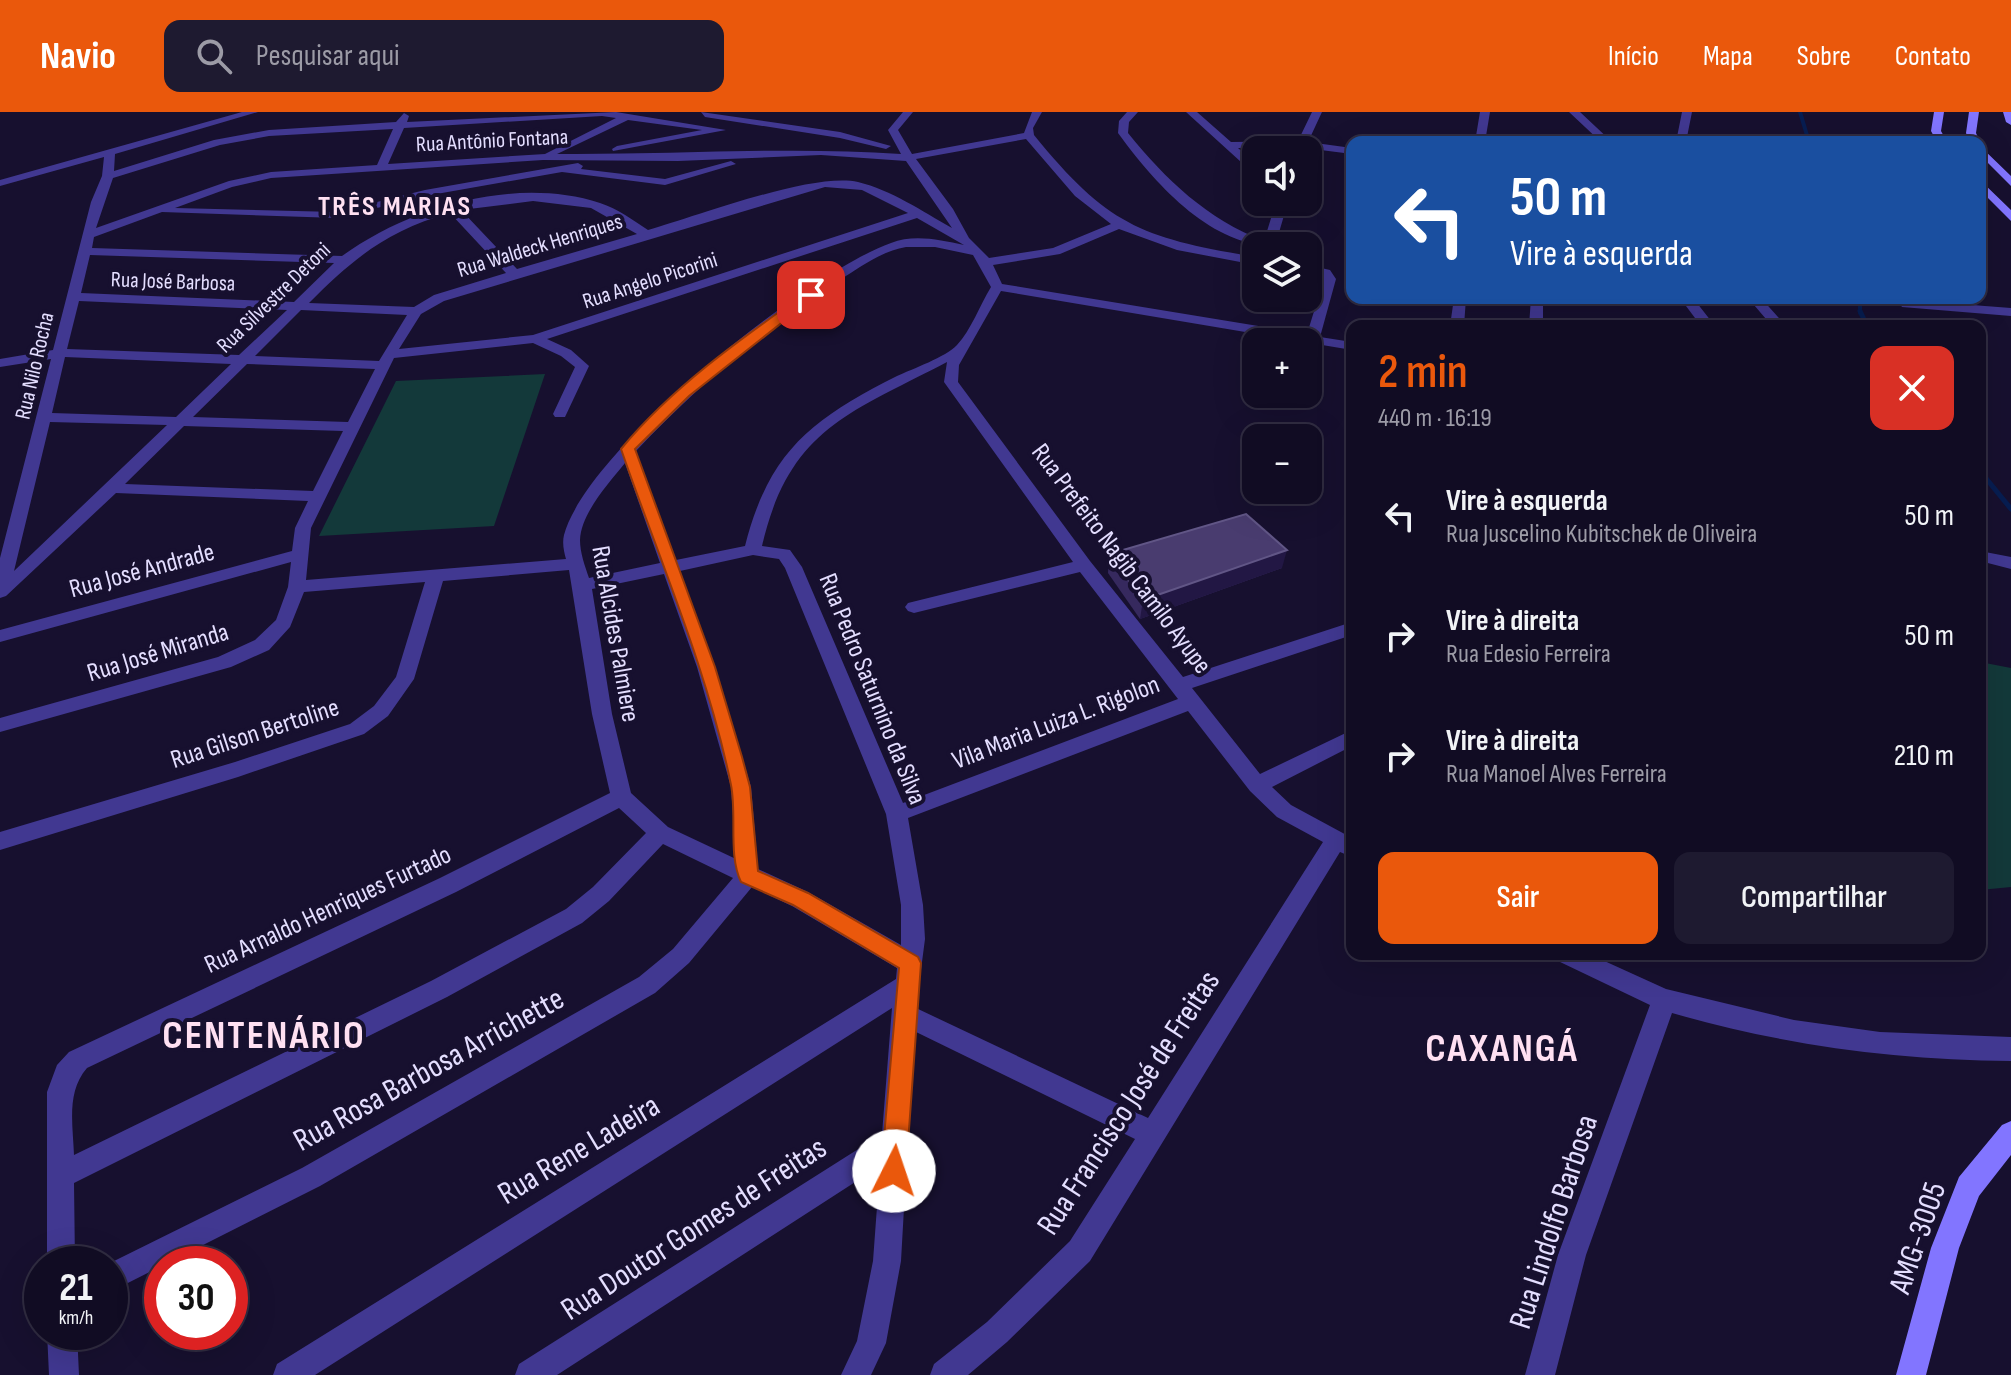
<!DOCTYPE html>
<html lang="pt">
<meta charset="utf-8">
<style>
:root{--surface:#110c23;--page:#1e1a30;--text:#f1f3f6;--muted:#9c9ba6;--line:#302c41;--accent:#ea580c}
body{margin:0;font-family:"Sofia Sans Condensed",sans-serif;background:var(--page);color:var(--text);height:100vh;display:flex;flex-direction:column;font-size:30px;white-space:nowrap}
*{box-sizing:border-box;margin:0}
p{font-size:26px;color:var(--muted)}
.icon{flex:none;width:44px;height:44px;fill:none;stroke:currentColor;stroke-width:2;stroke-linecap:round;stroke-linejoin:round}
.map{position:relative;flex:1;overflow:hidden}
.details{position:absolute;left:1346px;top:208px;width:640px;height:640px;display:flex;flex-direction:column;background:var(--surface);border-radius:16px;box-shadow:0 8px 32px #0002,0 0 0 2px var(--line)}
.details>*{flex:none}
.top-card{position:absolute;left:1346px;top:24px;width:640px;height:168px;border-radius:16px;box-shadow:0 8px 32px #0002,0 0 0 2px var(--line);background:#1a4fa0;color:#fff;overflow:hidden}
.controls{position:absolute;left:1242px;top:24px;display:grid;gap:16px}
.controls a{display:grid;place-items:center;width:80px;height:80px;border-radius:16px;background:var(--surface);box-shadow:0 8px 32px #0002,0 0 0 2px var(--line);font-size:40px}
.speed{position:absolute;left:24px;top:1134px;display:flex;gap:16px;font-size:40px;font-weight:700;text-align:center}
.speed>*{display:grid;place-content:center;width:104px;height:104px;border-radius:50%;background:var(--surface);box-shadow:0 8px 32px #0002,0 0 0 2px var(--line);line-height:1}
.speed small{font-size:20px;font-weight:400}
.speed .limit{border:12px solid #d22;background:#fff;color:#111}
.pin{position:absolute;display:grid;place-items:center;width:68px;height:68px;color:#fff;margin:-34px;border-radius:16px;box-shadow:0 4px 12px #0006}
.me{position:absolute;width:88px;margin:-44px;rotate:4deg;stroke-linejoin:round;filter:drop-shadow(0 0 6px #0008)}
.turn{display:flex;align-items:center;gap:28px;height:168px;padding:0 32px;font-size:36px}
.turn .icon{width:104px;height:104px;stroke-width:2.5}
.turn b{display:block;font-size:56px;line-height:68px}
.round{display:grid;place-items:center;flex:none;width:84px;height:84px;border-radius:16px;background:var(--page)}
.head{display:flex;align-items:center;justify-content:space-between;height:136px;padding:0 32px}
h1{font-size:48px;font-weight:600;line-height:60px;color:var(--accent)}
.button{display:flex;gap:16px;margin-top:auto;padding:16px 32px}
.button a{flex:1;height:92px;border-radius:16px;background:var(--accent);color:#fff;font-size:32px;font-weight:600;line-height:92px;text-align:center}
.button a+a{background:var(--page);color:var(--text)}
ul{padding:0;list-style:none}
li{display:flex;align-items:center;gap:24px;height:120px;padding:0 32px}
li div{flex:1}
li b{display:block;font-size:30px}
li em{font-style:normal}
header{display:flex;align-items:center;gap:48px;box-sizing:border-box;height:112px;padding:0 40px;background:var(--accent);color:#fff}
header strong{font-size:38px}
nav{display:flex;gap:44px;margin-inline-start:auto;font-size:28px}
.search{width:560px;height:72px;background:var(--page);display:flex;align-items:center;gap:20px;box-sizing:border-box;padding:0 28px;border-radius:16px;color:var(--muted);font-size:30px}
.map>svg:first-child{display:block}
</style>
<header>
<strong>Navio</strong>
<div class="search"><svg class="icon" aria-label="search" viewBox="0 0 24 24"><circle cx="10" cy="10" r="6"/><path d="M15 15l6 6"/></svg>Pesquisar aqui</div>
<nav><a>Início</a><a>Mapa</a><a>Sobre</a><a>Contato</a></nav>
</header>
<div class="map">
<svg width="2011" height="1263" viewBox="0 0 2011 1263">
<rect width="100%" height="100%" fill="#17102f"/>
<path fill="#13393a" d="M 545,262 L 494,414 L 319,424 L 396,269 Z
M 1980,550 L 2011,556 L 2011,775 L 1980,778 Z"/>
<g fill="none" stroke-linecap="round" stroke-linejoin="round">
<path stroke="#071d51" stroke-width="4" d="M 1800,0 L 1809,30
M 1860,186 L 1860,201"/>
<path stroke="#071d51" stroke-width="5" d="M 1860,199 L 1867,214
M 1980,359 L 2011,397"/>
<path fill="#413891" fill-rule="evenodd" d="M 242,0 L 258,0 L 115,42 L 114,59 L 214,28 L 269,18 L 396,10 L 404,1 L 409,4 L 407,10 L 616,0 L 726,18 L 613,39 L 612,37 L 617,34 L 702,18 L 628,8 L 557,42 C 672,43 787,34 901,42 L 888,18 L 903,0 L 913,0 L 898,18 L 912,42 L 1024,21 L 1032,0 L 1042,0 L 1033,16 L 1034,23 C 1108,114 1142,126 1256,145 L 1256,153 L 1177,138 L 1119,117 L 1060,142 L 993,153 L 1002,172 L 1307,222 L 1324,167 L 1308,161 L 1308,153 L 1330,158 L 1336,167 L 1320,225 L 1352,230 L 1352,238 L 1001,179 L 959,253 L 958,270 L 1090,449 L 1183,565 L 1352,510 L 1352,523 L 1192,576 L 1260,662 L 1352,618 L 1352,634 L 1272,675 L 1291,693 L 1352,726 L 1352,745 L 1340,740 L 1090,1149 L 1007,1230 L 968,1263 L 930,1263 L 934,1252 L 987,1210 L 1070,1129 L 1135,1027 L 914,919 L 901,1149 L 886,1231 L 871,1263 L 841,1263 L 857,1229 L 873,1149 L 880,1054 L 557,1263 L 515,1263 L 519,1252 L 882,1022 L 892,896 L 315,1263 L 273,1263 L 277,1252 L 896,867 L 897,856 L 792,794 L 752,775 L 689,851 L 655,881 L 320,1074 L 110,1180 L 108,1152 L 302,1056 L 639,865 L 673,837 L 733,766 L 663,732 L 609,789 L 582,811 L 447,885 L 74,1071 L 75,1152 L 47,1152 L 47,980 L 57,953 L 69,940 L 440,766 L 610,681 L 592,602 L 569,458 L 443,469 L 414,567 L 388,604 L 364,622 L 238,665 L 0,738 L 0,720 L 235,650 L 350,612 L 374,594 L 396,565 L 425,470 L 304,480 L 290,515 L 269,538 L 231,555 L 0,620 L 0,606 L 218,545 L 255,528 L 276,508 L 288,475 L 291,450 L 0,530 L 0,518 L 292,439 L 295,416 L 308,389 L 116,381 L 6,484 L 0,486 L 0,446 L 51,247 L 0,255 L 0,247 L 53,238 L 91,90 L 102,64 L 104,45 L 0,74 L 0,68 ZM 602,4 L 616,6 L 545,42 L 388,52 L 404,16 ZM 393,17 L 377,53 L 271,60 L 229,69 L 96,116 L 113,66 L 220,33 L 269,24 ZM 1026,27 L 1075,84 L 1111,112 L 1053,136 L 989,146 L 969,126 L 953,97 L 916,47 ZM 821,43 L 906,49 L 952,116 C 922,99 891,78 858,70 C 812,60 698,104 648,118 C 633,108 618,97 600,91 C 516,64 411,94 342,144 L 92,136 L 94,125 L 162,100 L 337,106 L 425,84 L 562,60 L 665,73 L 736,52 L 731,49 L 665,67 L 581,57 L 583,54 L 578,51 L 425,78 L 337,100 L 175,96 L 232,75 L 271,66 L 543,48 L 678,49 ZM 825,75 L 862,78 L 908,101 L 533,223 L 399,237 L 421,202 L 444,189 ZM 533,89 L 591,96 L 637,122 L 517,157 L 461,98 ZM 450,101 L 506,161 L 434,183 L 414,195 L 309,191 C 354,146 388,118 450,101 ZM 917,106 L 964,133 C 940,128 914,122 891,131 C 808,160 586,339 564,423 C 562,431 564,440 566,447 L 306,468 L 311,416 L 394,246 L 533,231 L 561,244 L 575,255 L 553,302 L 555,305 L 565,305 L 589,254 L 571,238 L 547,227 ZM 906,135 L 935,135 L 973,143 L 991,175 C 980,193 971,218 957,233 C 946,245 912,257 897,264 C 812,307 769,339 745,434 L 676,448 L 636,339 C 697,275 765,215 840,168 C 860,155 882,139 906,135 ZM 90,143 L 334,151 L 294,190 L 81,181 ZM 79,189 L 287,198 L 239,243 L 67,237 ZM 301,198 L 407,203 L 379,249 L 255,244 ZM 65,245 L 231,252 L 176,305 L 52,301 ZM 947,250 L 944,270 L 1073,450 L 908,491 L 905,495 L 908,499 L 914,501 L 1080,460 L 1178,587 L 903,691 L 802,455 L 790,438 L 762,434 C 789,317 850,301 947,250 ZM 247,252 L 375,257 L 348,310 L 193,305 ZM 50,310 L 167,313 L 14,459 ZM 184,314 L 343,319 L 313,379 L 125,372 ZM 625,351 L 660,451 L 589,466 C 585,454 580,441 580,428 C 581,401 609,371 625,351 ZM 753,443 L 779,447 L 785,456 L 886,702 L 901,793 L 901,833 L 808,780 L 758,757 L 751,675 L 715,555 L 680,459 ZM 664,462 L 697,555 L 731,675 L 736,747 L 668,715 L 631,681 L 612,602 L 592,477 ZM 1188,599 L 1250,679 L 1277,705 L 1323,730 L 1148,1006 L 916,896 L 925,827 L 923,793 L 908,706 ZM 619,696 L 646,721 L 593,775 L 566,797 L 431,869 L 74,1043 C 73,1013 66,980 87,956 L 456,780 Z
M 701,0 L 840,20 L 891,34 L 886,37 L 840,26 L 705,5 Z
M 1127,0 L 1138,0 L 1129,10 L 1128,21 C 1166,68 1207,107 1264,129 L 1276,90 L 1288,90 L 1275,134 C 1209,134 1154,70 1118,21 L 1119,9 Z
M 1186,0 L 1197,0 L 1231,30 L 1298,29 L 1312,0 L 1322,0 L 1308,30 L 1352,36 L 1352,42 L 1305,36 L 1238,36 L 1256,52 L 1256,61 L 1252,60 Z
M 1480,0 L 1490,0 L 1485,30 L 1475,30 Z
M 1569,0 L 1580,0 L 1612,30 L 1601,30 Z
M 1682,0 L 1692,0 L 1686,30 L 1676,30 Z
M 1454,186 L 1466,186 L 1464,214 L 1450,214 Z
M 1531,186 L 1543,186 L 1543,214 L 1529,214 Z
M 1680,186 L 1693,186 L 1715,214 L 1701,214 Z
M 1748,186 L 1761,186 L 1786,214 L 1772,214 Z
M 1907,188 L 2011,196 L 2011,204 L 1902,195 L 1900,192 Z
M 1980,439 L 2011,445 L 2011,457 L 1980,449 Z
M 1554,842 L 1589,842 L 1666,877 L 1794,908 L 1880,920 L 2011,925 L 2011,949 C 1895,948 1783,933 1672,901 L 1586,1143 L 1555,1263 L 1525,1263 L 1558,1143 L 1650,893 L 1558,849 Z
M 47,1220 L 77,1220 L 79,1263 L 49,1263 Z"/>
<path fill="#8275ff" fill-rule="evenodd" d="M 1934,0 L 1944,0 L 1941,19 L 1947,30 L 1937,30 L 1931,19 Z
M 1969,0 L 1979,0 L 1976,21 L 1980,30 L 1970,30 L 1966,21 Z
M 2003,0 L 2011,0 L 2011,13 L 2006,10 Z
M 1980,34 L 2011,64 L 2011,74 L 1980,43 Z
M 1980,68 L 2011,98 L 2011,109 L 1980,78 Z
M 2011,1009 L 2011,1043 L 1979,1084 L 1959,1136 L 1926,1263 L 1896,1263 L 1931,1136 L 1959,1065 L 2002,1013 Z"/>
</g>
<path fill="#36295e" d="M 1109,442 L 1282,456 L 1140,507 L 1108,461 Z"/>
<path fill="#221744" d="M 1287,438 L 1282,456 L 1140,507 L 1143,488 Z"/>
<path fill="#493c6f" stroke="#615686" stroke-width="2" d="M 1246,402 L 1287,438 L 1143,488 L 1109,442 Z"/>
<path fill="#ea580c" stroke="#983908" stroke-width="2" d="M 807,180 L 817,183 L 689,284 L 635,337 L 715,555 L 742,645 L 750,675 L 758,759 L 808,781 L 918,845 L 921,851 L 906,1059 L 902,1067 L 894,1071 L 885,1067 L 881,1059 L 899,856 L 793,793 L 741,770 C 728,743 737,703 731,673 C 708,559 659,447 621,337 C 672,275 742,226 807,180 Z"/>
<g text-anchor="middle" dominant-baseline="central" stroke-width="8" stroke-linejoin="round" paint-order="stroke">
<g font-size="22" fill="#e4deff" stroke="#17102f">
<text transform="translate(492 29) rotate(-3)">Rua Antônio Fontana</text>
<text transform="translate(540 134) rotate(-17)">Rua Waldeck Henriques</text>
<text transform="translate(650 169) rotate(-18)">Rua Angelo Picorini</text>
<text transform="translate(173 170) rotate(2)">Rua José Barbosa</text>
<text transform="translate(274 186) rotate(-44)">Rua Silvestre Detoni</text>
<text transform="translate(35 254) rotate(-77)">Rua Nilo Rocha</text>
</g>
<g font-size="26" fill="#e4deff" stroke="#17102f">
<text transform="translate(1121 447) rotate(53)">Rua Prefeito Nagib Camilo Ayupe</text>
<text transform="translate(142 459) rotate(-15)">Rua José Andrade</text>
<text transform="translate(615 522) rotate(80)">Rua Alcides Palmiere</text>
<text transform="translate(158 541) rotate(-17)">Rua José Miranda</text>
<text transform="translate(872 577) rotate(68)">Rua Pedro Saturnino da Silva</text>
<text transform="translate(1056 611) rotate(-21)">Vila Maria Luiza L. Rigolon</text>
<text transform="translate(255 622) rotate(-18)">Rua Gilson Bertoline</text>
<text transform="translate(328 798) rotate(-25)">Rua Arnaldo Henriques Furtado</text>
</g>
<g font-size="28" font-weight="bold" letter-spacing="2" fill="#ffe0f2" stroke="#17102f">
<text x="395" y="94">TRÊS MARIAS</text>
</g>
<g font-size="32" fill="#e4deff" stroke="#17102f">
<text transform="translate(429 958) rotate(-29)">Rua Rosa Barbosa Arrichette</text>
<text transform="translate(1129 991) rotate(-57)">Rua Francisco José de Freitas</text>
<text transform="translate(579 1038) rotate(-31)">Rua Rene Ladeira</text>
<text transform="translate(1554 1110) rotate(-72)">Rua Lindolfo Barbosa</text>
<text transform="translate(694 1117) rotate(-33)">Rua Doutor Gomes de Freitas</text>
<text transform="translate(1918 1126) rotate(-71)">AMG-3005</text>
</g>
<g font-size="40" font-weight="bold" letter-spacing="2" fill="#ffe0f2" stroke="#17102f">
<text x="264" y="924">CENTENÁRIO</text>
<text x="1502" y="937">CAXANGÁ</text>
</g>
</g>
</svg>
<div class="controls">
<a><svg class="icon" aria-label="sound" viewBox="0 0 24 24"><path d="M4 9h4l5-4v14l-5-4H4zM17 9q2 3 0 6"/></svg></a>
<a><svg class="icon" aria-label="layers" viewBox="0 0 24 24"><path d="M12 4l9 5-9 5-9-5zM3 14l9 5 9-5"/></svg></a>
<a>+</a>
<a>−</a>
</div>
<div class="speed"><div>21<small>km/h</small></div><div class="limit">30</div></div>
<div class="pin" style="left:811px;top:183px;background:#d93025"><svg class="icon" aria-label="arrive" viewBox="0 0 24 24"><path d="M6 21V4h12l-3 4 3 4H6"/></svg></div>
<svg class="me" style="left:894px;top:1059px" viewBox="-20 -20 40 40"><circle r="19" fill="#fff"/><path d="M0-13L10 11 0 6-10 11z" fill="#ea580c"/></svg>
<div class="top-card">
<div class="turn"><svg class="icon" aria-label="left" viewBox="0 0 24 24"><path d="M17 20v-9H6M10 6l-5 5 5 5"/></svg><div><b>50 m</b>Vire à esquerda</div></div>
</div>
<section class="details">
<div class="head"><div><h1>2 min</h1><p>440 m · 16:19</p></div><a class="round" style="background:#d93025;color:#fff"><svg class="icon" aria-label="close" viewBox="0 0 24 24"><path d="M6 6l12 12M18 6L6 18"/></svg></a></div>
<ul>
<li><svg class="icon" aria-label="left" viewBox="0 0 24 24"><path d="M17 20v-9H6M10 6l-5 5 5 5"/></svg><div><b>Vire à esquerda</b><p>Rua Juscelino Kubitschek de Oliveira</p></div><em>50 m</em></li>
<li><svg class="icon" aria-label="right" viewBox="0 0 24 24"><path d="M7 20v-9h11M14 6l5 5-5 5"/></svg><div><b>Vire à direita</b><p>Rua Edesio Ferreira</p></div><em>50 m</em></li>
<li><svg class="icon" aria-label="right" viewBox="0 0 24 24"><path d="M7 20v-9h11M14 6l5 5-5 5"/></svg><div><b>Vire à direita</b><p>Rua Manoel Alves Ferreira</p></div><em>210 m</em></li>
</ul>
<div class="button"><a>Sair</a><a>Compartilhar</a></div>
</section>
</div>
